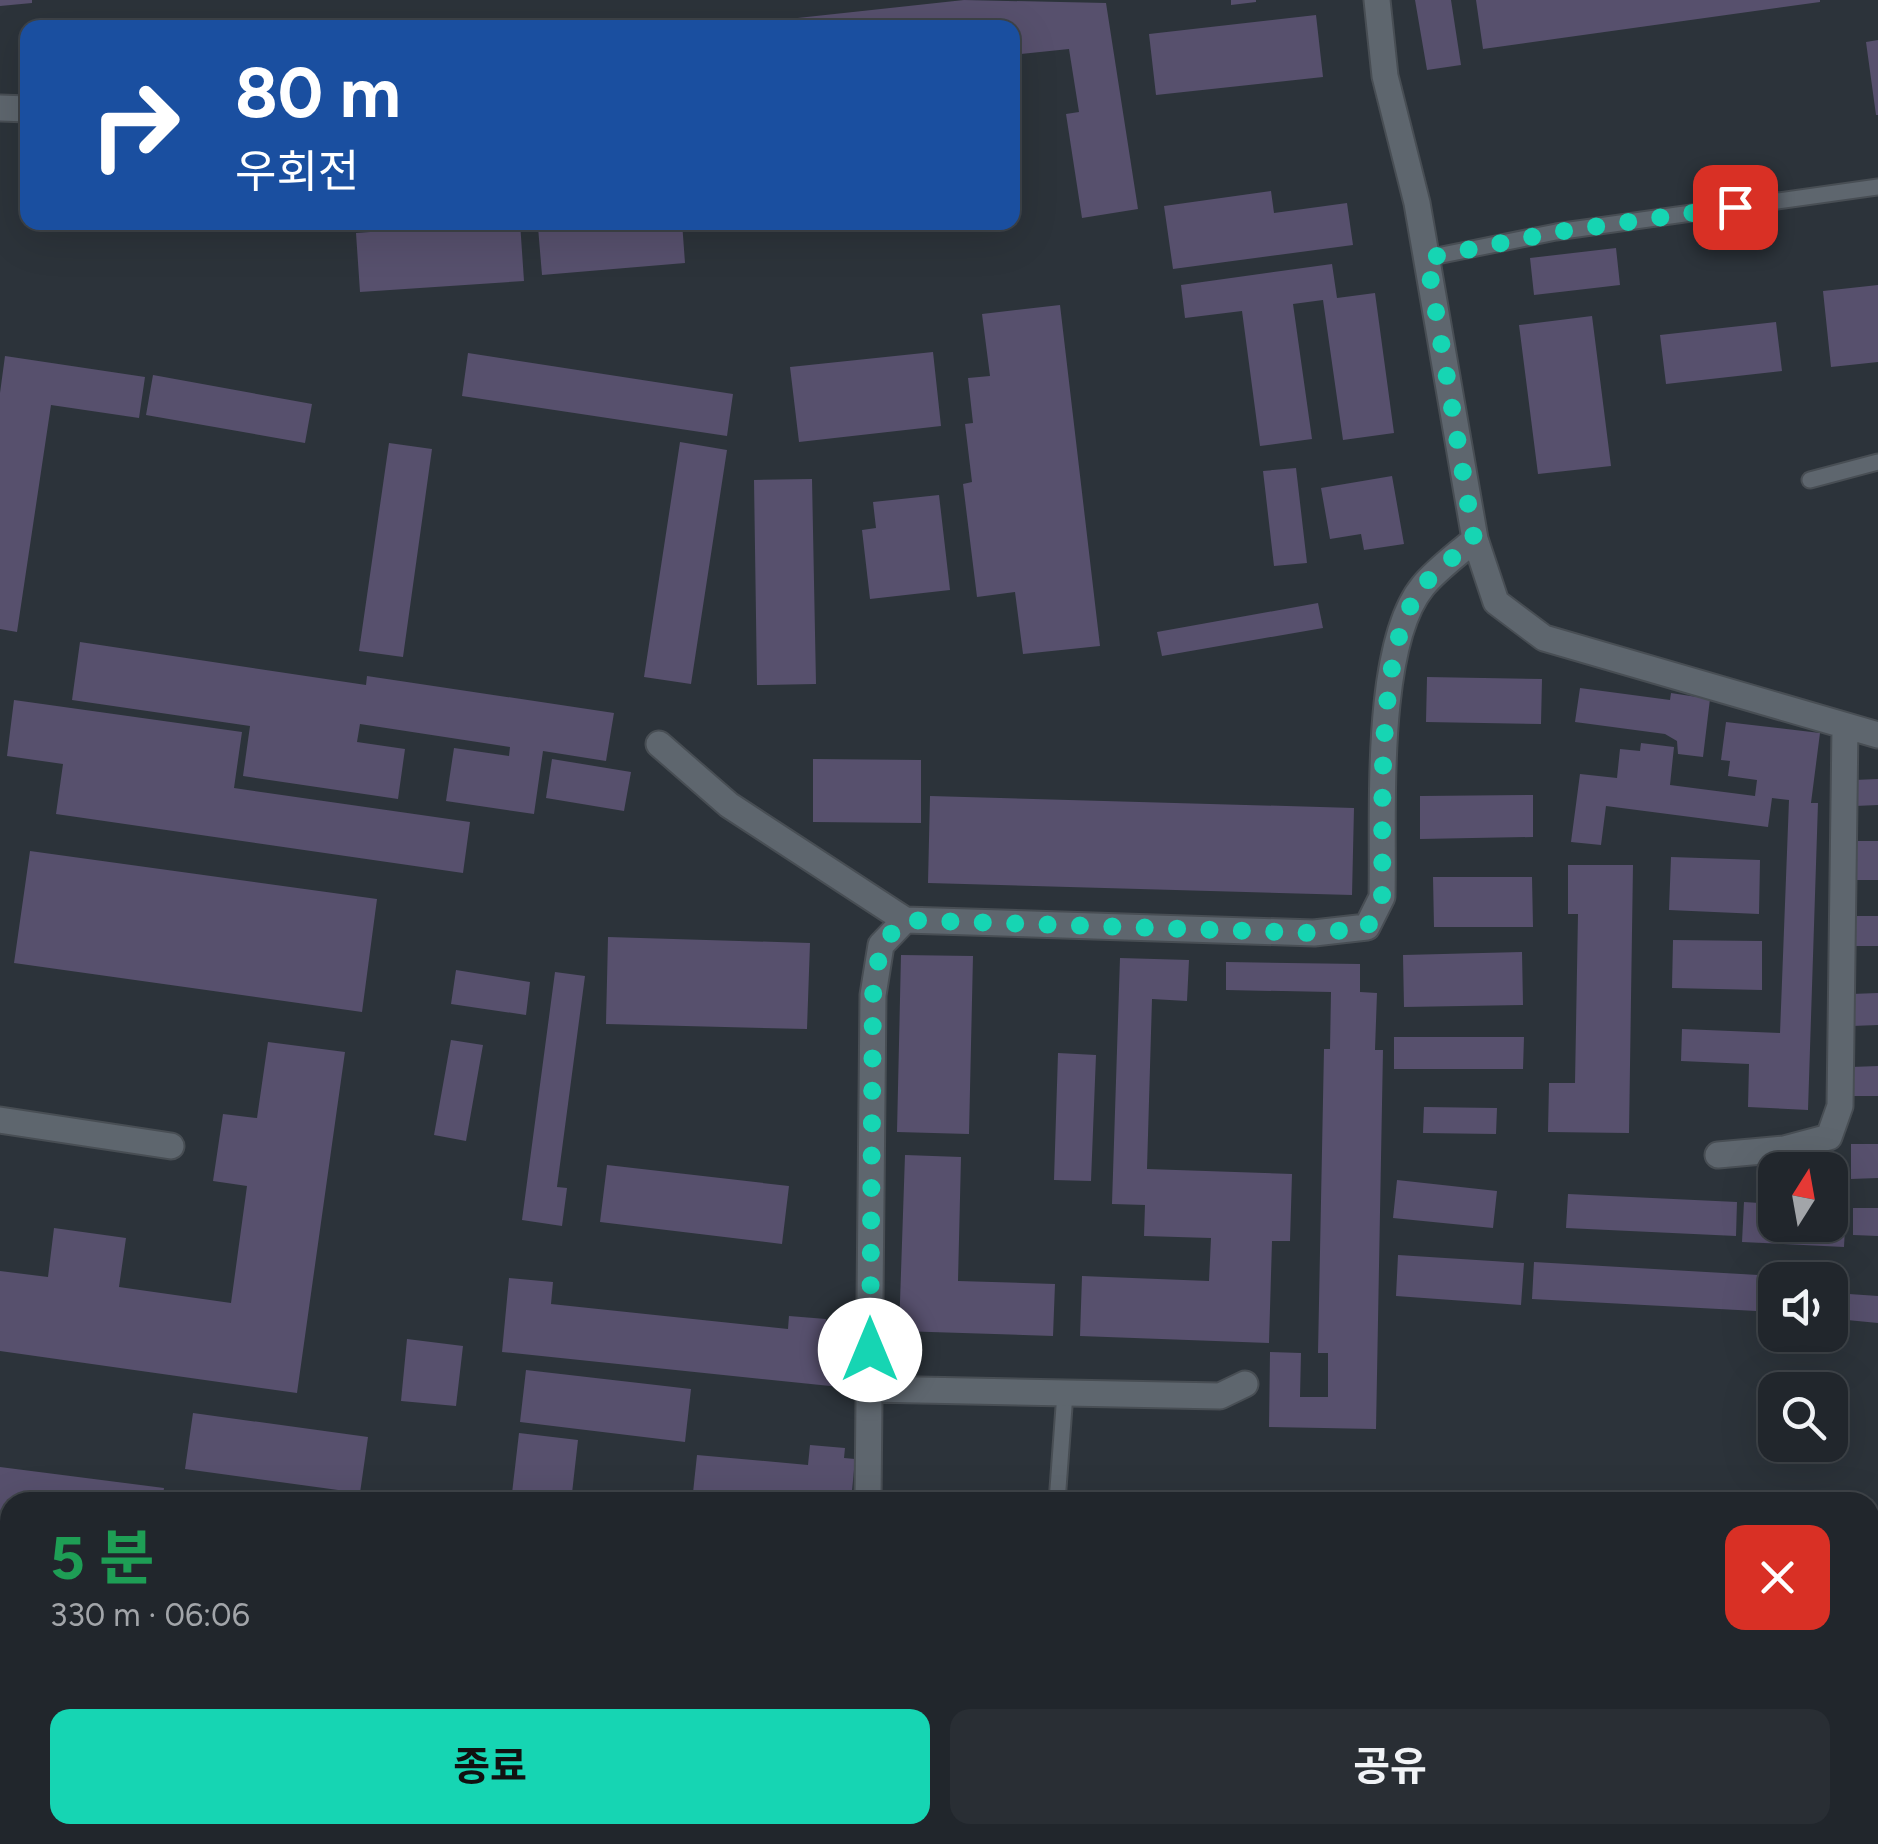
<!DOCTYPE html>
<html lang="ko">
<meta charset="utf-8">
<style>
:root{--surface:#21262c;--page:#292e34;--text:#f1f3f6;--muted:#a2a5a9;--line:#3e4348;--accent:#16d5b3}
body{margin:0;font-family:Figtree,"Noto Sans KR",sans-serif;background:var(--page);color:var(--text);height:100vh;display:flex;flex-direction:column;font-size:38px;white-space:nowrap}
*{box-sizing:border-box;margin:0}
p{font-size:32px;color:var(--muted)}
.icon{flex:none;width:55px;height:55px;fill:none;stroke:currentColor;stroke-width:2;stroke-linecap:round;stroke-linejoin:round}
.map{position:relative;flex:1;overflow:hidden}
.panel{position:absolute;left:0px;top:1492px;width:1880px;height:352px;display:flex;flex-direction:column;background:var(--surface);border-radius:30px 30px 0 0;box-shadow:0 10px 40px #0002,0 0 0 2px var(--line)}
.panel>*{flex:none}
.guide{position:absolute;left:20px;top:20px;width:1000px;height:210px;border-radius:20px;box-shadow:0 10px 40px #0002,0 0 0 2px var(--line);background:#1a4fa0;color:#fff;overflow:hidden}
.needle{width:65px;rotate:11deg}
.buttons{position:absolute;left:1758px;top:1152px;display:grid;gap:20px}
.buttons a{display:grid;place-items:center;width:90px;height:90px;border-radius:20px;background:var(--surface);box-shadow:0 10px 40px #0002,0 0 0 2px var(--line);font-size:50px}
.pin{position:absolute;display:grid;place-items:center;width:85px;height:85px;color:#fff;margin:-42px;border-radius:20px;box-shadow:0 5px 15px #0006}
.me{position:absolute;width:110px;margin:-55px;rotate:0deg;stroke-linejoin:round;filter:drop-shadow(0 0 8px #0008)}
.turn{display:flex;align-items:center;gap:35px;height:210px;padding:0 50px;font-size:45px}
.turn .icon{width:130px;height:130px;stroke-width:2.5}
.turn b{display:block;font-size:70px;line-height:85px}
.round{display:grid;place-items:center;flex:none;width:105px;height:105px;border-radius:20px;background:var(--page)}
.overview{display:flex;align-items:center;justify-content:space-between;height:170px;padding:0 50px}
h1{font-size:60px;font-weight:700;line-height:75px;color:#1e9e55}
.primary-button{display:flex;gap:20px;margin-top:auto;padding:20px 50px}
.primary-button a{flex:1;height:115px;border-radius:20px;background:var(--accent);color:#111;font-size:40px;font-weight:700;line-height:115px;text-align:center}
.primary-button a+a{background:var(--page);color:var(--text)}
.map>svg:first-child{display:block}
</style>
<div class="map">
<svg width="1878" height="1844" viewBox="0 0 1878 1844">
<rect width="100%" height="100%" fill="#2c333a"/>
<path fill="#57506d" d="M 0,0 L 32,0 L 32,3 L 0,6 Z
M 964,0 L 1106,3 L 1138,209 L 1082,218 L 1066,114 L 1079,112 L 1069,49 L 1012,55 L 1012,28 L 780,28 L 779,20 Z
M 1231,0 L 1256,0 L 1256,2 L 1231,5 Z
M 1415,0 L 1451,0 L 1461,65 L 1427,70 Z
M 1476,0 L 1820,0 L 1820,2 L 1483,49 Z
M 1316,15 L 1323,77 L 1156,95 L 1149,34 Z
M 1878,40 L 1878,115 L 1876,115 L 1866,42 Z
M 1271,191 L 1274,213 L 1347,203 L 1353,245 L 1173,269 L 1164,206 Z
M 512,222 L 520,222 L 524,281 L 360,292 L 356,233 Z
M 592,222 L 682,222 L 685,263 L 542,275 L 538,227 Z
M 1616,248 L 1620,285 L 1534,295 L 1530,258 Z
M 1332,264 L 1337,298 L 1375,293 L 1394,433 L 1343,440 L 1323,300 L 1293,304 L 1312,439 L 1260,446 L 1242,311 L 1185,318 L 1181,285 Z
M 1878,285 L 1878,362 L 1831,367 L 1823,291 Z
M 1060,305 L 1100,646 L 1023,654 L 1015,592 L 977,597 L 963,484 L 972,482 L 965,424 L 973,423 L 968,378 L 990,376 L 982,314 Z
M 1592,316 L 1611,466 L 1538,474 L 1519,325 Z
M 1776,322 L 1782,371 L 1666,384 L 1660,335 Z
M 933,352 L 941,426 L 799,442 L 790,367 Z
M 468,353 L 733,394 L 727,436 L 462,396 Z
M 5,356 L 145,377 L 139,418 L 51,405 L 17,632 L 0,629 L 0,393 Z
M 153,375 L 312,404 L 305,443 L 146,415 Z
M 680,442 L 727,450 L 691,684 L 644,677 Z
M 389,443 L 432,449 L 403,657 L 359,651 Z
M 1296,468 L 1307,563 L 1274,566 L 1263,471 Z
M 1392,476 L 1404,544 L 1364,550 L 1361,534 L 1330,539 L 1321,488 Z
M 812,479 L 816,684 L 757,685 L 754,480 Z
M 939,495 L 950,590 L 870,599 L 862,530 L 876,528 L 873,502 Z
M 1318,603 L 1323,628 L 1162,656 L 1157,632 Z
M 80,642 L 366,685 L 367,676 L 614,713 L 606,761 L 543,751 L 534,814 L 446,801 L 454,748 L 509,756 L 510,747 L 360,724 L 357,742 L 405,749 L 398,799 L 243,776 L 250,726 L 72,700 Z
M 1427,677 L 1542,679 L 1541,724 L 1426,722 Z
M 1580,688 L 1670,700 L 1671,693 L 1710,699 L 1703,757 L 1678,754 L 1677,741 L 1665,734 L 1575,722 Z
M 14,700 L 242,732 L 234,788 L 470,822 L 463,873 L 56,814 L 63,764 L 7,756 Z
M 1726,722 L 1820,733 L 1811,803 L 1818,803 L 1808,1110 L 1748,1107 L 1749,1064 L 1681,1061 L 1682,1029 L 1780,1033 L 1789,800 L 1772,798 L 1768,827 L 1606,806 L 1601,845 L 1571,842 L 1580,774 L 1617,778 L 1620,749 L 1640,751 L 1641,743 L 1674,747 L 1670,785 L 1755,796 L 1757,780 L 1728,776 L 1730,761 L 1721,760 Z
M 552,759 L 631,772 L 624,811 L 546,798 Z
M 813,759 L 921,760 L 921,823 L 813,822 Z
M 1878,779 L 1878,805 L 1855,806 L 1854,780 Z
M 1533,795 L 1533,837 L 1420,839 L 1420,796 Z
M 930,796 L 1354,808 L 1352,895 L 928,883 Z
M 1854,841 L 1878,841 L 1878,880 L 1855,880 Z
M 30,851 L 377,899 L 362,1012 L 14,963 Z
M 1671,857 L 1760,860 L 1759,914 L 1669,910 Z
M 1568,865 L 1633,865 L 1629,1133 L 1548,1132 L 1549,1083 L 1575,1083 L 1578,914 L 1568,914 Z
M 1433,877 L 1532,877 L 1533,927 L 1434,927 Z
M 1853,916 L 1878,916 L 1878,946 L 1853,946 Z
M 608,937 L 810,943 L 807,1029 L 606,1024 Z
M 1673,940 L 1762,941 L 1762,990 L 1672,988 Z
M 1522,952 L 1523,1005 L 1404,1007 L 1403,955 Z
M 901,955 L 973,956 L 969,1134 L 897,1132 Z
M 1120,958 L 1189,960 L 1187,1001 L 1152,999 L 1147,1169 L 1292,1174 L 1290,1241 L 1272,1241 L 1269,1343 L 1080,1336 L 1082,1276 L 1209,1281 L 1211,1238 L 1144,1236 L 1145,1205 L 1112,1204 Z
M 1226,962 L 1360,964 L 1360,992 L 1377,993 L 1375,1050 L 1383,1050 L 1376,1429 L 1269,1427 L 1270,1352 L 1301,1353 L 1300,1397 L 1328,1397 L 1328,1353 L 1318,1353 L 1324,1049 L 1330,1049 L 1331,992 L 1226,990 Z
M 456,970 L 530,982 L 526,1015 L 451,1004 Z
M 555,972 L 585,976 L 557,1187 L 567,1188 L 562,1226 L 522,1220 Z
M 1878,993 L 1878,1025 L 1852,1026 L 1851,994 Z
M 1394,1037 L 1524,1037 L 1523,1069 L 1394,1069 Z
M 451,1040 L 483,1045 L 466,1141 L 434,1135 Z
M 268,1042 L 345,1052 L 297,1393 L 0,1351 L 0,1271 L 48,1277 L 54,1228 L 126,1238 L 119,1287 L 231,1303 L 247,1186 L 213,1181 L 223,1114 L 257,1118 Z
M 1058,1053 L 1096,1055 L 1091,1181 L 1054,1180 Z
M 1878,1066 L 1878,1096 L 1852,1096 L 1851,1067 Z
M 1424,1107 L 1497,1108 L 1496,1134 L 1423,1133 Z
M 1851,1144 L 1878,1144 L 1878,1178 L 1851,1179 Z
M 905,1155 L 961,1157 L 958,1281 L 1055,1284 L 1053,1336 L 899,1331 Z
M 607,1165 L 789,1186 L 782,1244 L 600,1222 Z
M 1397,1180 L 1497,1191 L 1493,1228 L 1393,1218 Z
M 1568,1194 L 1737,1202 L 1736,1236 L 1566,1228 Z
M 1744,1202 L 1775,1204 L 1775,1225 L 1830,1225 L 1830,1207 L 1846,1208 L 1844,1247 L 1742,1242 Z
M 1853,1208 L 1878,1208 L 1878,1236 L 1853,1235 Z
M 1398,1255 L 1524,1263 L 1521,1305 L 1396,1296 Z
M 1534,1262 L 1792,1277 L 1792,1280 L 1775,1280 L 1775,1312 L 1532,1299 Z
M 509,1278 L 553,1282 L 551,1304 L 788,1329 L 789,1316 L 826,1319 L 825,1332 L 845,1334 L 840,1387 L 502,1352 Z
M 1830,1279 L 1842,1280 L 1840,1316 L 1830,1315 Z
M 1849,1294 L 1878,1296 L 1878,1323 L 1847,1320 Z
M 407,1339 L 463,1346 L 456,1406 L 401,1401 Z
M 526,1370 L 691,1389 L 685,1442 L 520,1422 Z
M 193,1413 L 368,1437 L 360,1493 L 185,1469 Z
M 519,1433 L 578,1440 L 571,1502 L 511,1502 Z
M 810,1445 L 845,1448 L 844,1458 L 855,1459 L 851,1502 L 692,1502 L 697,1455 L 808,1465 Z
M 0,1467 L 164,1488 L 162,1502 L 10,1502 L 10,1526 L 0,1525 Z
M 195,1490 L 274,1500 L 274,1502 L 193,1502 Z
M 413,1835 L 568,1835 L 567,1844 L 413,1844 Z"/>
<g fill="none" stroke-linecap="round" stroke-linejoin="round">
<defs>
<path id="service" d="M 1427,258 L 1556,232 L 1878,187
M 1810,480 L 1878,462
M 1057,1502 L 1065,1393"/>
<path id="minor" d="M 1377,0 L 1385,76 L 1417,203 L 1475,539 L 1496,602 L 1544,638 L 1878,735
M 0,108 L 28,109
M 659,744 L 729,805 L 905,920
M 0,1120 L 171,1146
M 1718,1155 L 1784,1149 L 1829,1137 L 1840,1106 L 1845,726
M 870,1389 L 1220,1396 L 1245,1384
M 868,1502 L 873,995 L 881,945 L 905,920 L 1314,933 L 1367,927 L 1382,897 C 1384,819 1373,646 1423,586 C 1437,569 1458,554 1475,539"/>
</defs>
<use href="#service" stroke="#484e54" stroke-width="19"/>
<use href="#minor" stroke="#484e54" stroke-width="29"/>
<use href="#service" stroke="#5e666e" stroke-width="15"/>
<use href="#minor" stroke="#5e666e" stroke-width="25"/>
</g>
<g fill="none" stroke-linecap="round" stroke-linejoin="round">
<path stroke="#16d5b3" stroke-width="18" stroke-dasharray="0 32.4" d="M 870,1350 L 873,995 L 881,944 L 905,920 L 1314,933 L 1367,928 L 1382,898 C 1384,818 1373,647 1423,586 C 1437,569 1458,554 1474,539 L 1427,258 L 1556,232 L 1735,207"/>
</g>
</svg>
<div class="buttons">
<a><svg class="needle" viewBox="-14 -14 28 28"><path d="M0-13l5 13h-10z" fill="#e53935"/><path d="M0 13l5-13h-10z" fill="#a2a5a9"/></svg></a>
<a><svg class="icon" aria-label="sound" viewBox="0 0 24 24"><path d="M4 9h4l5-4v14l-5-4H4zM17 9q2 3 0 6"/></svg></a>
<a><svg class="icon" aria-label="search" viewBox="0 0 24 24"><circle cx="10" cy="10" r="6"/><path d="M15 15l6 6"/></svg></a>
</div>
<div class="pin" style="left:1735px;top:207px;background:#d93025"><svg class="icon" aria-label="arrive" viewBox="0 0 24 24"><path d="M6 21V4h12l-3 4 3 4H6"/></svg></div>
<svg class="me" style="left:870px;top:1350px" viewBox="-20 -20 40 40"><circle r="19" fill="#fff"/><path d="M0-13L10 11 0 6-10 11z" fill="#16d5b3"/></svg>
<div class="guide">
<div class="turn"><svg class="icon" aria-label="right" viewBox="0 0 24 24"><path d="M7 20v-9h11M14 6l5 5-5 5"/></svg><div><b>80 m</b>우회전</div></div>
</div>
<section class="panel">
<div class="overview"><div><h1>5 분</h1><p>330 m · 06:06</p></div><a class="round" style="background:#d93025;color:#fff"><svg class="icon" aria-label="close" viewBox="0 0 24 24"><path d="M6 6l12 12M18 6L6 18"/></svg></a></div>
<div class="primary-button"><a>종료</a><a>공유</a></div>
</section>
</div>
